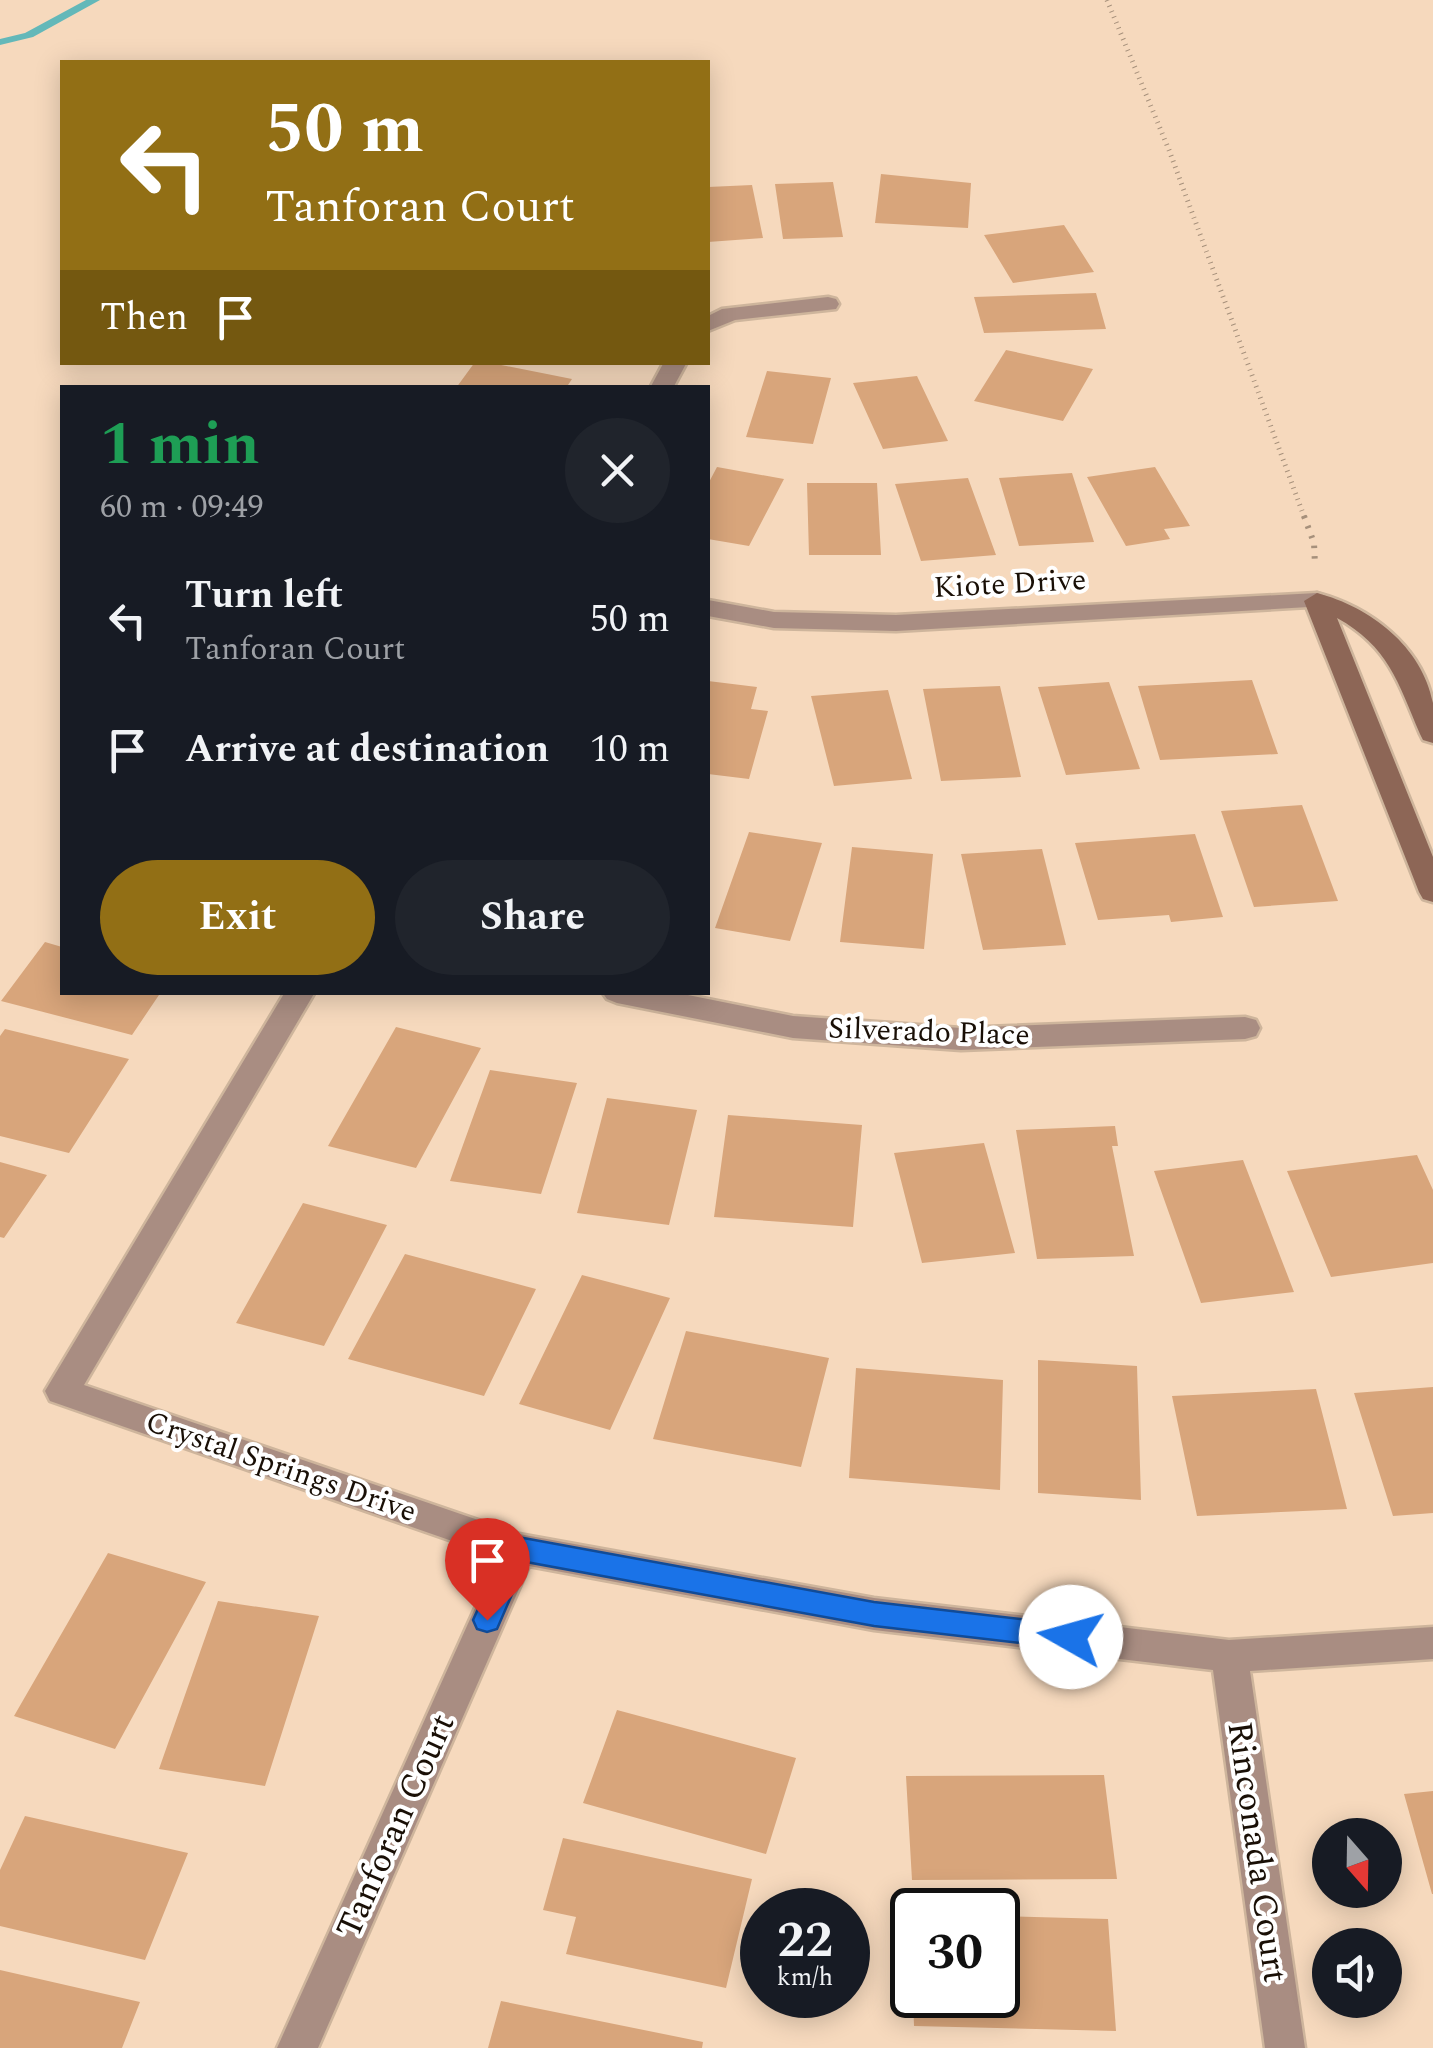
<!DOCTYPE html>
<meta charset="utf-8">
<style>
:root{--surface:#171b24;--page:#20242c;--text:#f1f3f6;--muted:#9ea1a6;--accent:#926f15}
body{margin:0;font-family:Spectral,serif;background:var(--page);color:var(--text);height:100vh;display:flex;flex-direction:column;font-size:38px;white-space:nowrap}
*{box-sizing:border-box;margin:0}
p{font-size:32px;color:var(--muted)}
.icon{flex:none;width:55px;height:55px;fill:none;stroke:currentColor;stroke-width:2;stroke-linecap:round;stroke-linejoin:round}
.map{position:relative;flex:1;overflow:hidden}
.details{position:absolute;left:60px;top:385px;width:650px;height:610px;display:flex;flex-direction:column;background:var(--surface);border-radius:0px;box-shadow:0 5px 25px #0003}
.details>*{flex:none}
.top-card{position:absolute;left:60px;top:60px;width:650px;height:305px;border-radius:0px;box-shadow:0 5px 25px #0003;background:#926f15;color:#fff;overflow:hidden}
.needle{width:65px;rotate:160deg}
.tools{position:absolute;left:1312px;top:1818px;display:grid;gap:20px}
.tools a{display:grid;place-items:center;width:90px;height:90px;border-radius:50%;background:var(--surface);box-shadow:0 5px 25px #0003;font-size:50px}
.speed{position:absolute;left:740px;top:1888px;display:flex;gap:20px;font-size:50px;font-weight:700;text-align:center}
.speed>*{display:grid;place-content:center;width:130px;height:130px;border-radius:50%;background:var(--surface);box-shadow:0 5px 25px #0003;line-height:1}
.speed small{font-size:25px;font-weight:400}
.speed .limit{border:5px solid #111;border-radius:15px;background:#fff;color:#111}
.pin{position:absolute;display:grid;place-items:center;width:85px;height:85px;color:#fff;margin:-102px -42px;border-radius:50% 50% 50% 0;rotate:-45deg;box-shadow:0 0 10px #0007}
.pin .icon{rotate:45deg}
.me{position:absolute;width:110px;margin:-55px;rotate:277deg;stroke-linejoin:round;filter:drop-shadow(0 0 8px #0008)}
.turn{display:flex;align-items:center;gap:35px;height:210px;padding:0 40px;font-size:45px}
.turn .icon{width:130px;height:130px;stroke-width:2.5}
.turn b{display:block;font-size:70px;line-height:85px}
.then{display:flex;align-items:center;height:95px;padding:0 40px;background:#0003;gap:20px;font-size:38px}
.round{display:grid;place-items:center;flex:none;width:105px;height:105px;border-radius:52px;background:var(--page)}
.headline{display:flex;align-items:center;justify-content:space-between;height:170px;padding:0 40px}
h1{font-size:60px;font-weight:700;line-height:75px;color:#1e9e55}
.button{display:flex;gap:20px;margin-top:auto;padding:20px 40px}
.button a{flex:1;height:115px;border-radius:60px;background:var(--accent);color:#fff;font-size:40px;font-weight:700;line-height:115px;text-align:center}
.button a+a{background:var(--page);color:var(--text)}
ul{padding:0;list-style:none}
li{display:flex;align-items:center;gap:30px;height:130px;padding:0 40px}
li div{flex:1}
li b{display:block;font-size:38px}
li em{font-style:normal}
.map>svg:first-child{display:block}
</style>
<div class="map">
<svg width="1433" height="2048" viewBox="0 0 1433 2048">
<rect width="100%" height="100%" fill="#f6d9bd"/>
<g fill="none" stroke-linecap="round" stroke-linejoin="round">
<path fill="#63b8b9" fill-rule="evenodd" d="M 86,0 L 100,0 L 33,37 L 0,45 L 0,39 L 25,33 Z"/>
</g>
<path fill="#d8a57b" d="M 881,174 L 971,183 L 968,228 L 875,223 Z
M 833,182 L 843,237 L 783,239 L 775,184 Z
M 752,185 L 763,238 L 708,242 L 708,187 Z
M 1064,225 L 1094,272 L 1013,283 L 984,235 Z
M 1096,293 L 1106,329 L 984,333 L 974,297 Z
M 1006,350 L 1093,369 L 1063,421 L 974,401 Z
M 475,362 L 486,362 L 572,379 L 566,388 L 456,388 Z
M 767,371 L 831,378 L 813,444 L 746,437 Z
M 917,376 L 948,441 L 883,449 L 853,383 Z
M 717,467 L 784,479 L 749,546 L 708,539 L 708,484 Z
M 1155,467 L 1190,526 L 1164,529 L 1170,539 L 1126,546 L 1087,477 Z
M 1072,473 L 1094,542 L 1019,546 L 999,478 Z
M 968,478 L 996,555 L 921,561 L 895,484 Z
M 807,483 L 877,483 L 881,555 L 809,555 Z
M 1252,680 L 1278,754 L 1160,760 L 1138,686 Z
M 708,681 L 757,687 L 751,709 L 768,711 L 749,779 L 708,774 Z
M 1109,682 L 1140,769 L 1066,775 L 1038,687 Z
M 1000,686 L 1021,777 L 941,781 L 923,689 Z
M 888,690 L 912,779 L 834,786 L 811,696 Z
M 1302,805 L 1338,901 L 1254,907 L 1221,811 Z
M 749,832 L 822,843 L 790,941 L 715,928 Z
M 1195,834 L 1223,917 L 1171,922 L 1169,915 L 1098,920 L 1075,843 Z
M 852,847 L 933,854 L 924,949 L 840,942 Z
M 1042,849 L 1066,945 L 983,950 L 961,854 Z
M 45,942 L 62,947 L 62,992 L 161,992 L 132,1035 L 1,1001 Z
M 396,1027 L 481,1048 L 416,1168 L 328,1146 Z
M 5,1029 L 129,1059 L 69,1153 L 0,1136 L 0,1036 Z
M 490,1070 L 577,1083 L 541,1194 L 450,1181 Z
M 607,1098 L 697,1110 L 669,1225 L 577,1213 Z
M 728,1115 L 862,1125 L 853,1227 L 714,1217 Z
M 1115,1126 L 1118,1146 L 1112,1146 L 1134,1256 L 1037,1259 L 1016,1130 Z
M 984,1143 L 1015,1253 L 922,1263 L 894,1153 Z
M 1417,1155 L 1433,1190 L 1433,1263 L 1331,1277 L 1287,1171 Z
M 1243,1160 L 1294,1292 L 1201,1303 L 1154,1171 Z
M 0,1162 L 47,1175 L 4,1238 L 0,1237 Z
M 303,1203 L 387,1225 L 324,1346 L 236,1323 Z
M 405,1254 L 536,1289 L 484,1396 L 348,1359 Z
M 582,1275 L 670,1298 L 610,1430 L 519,1404 Z
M 686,1331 L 829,1358 L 801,1467 L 653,1439 Z
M 1038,1360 L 1137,1366 L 1141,1500 L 1038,1493 Z
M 856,1368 L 1003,1380 L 1000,1490 L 849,1478 Z
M 1433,1387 L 1433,1513 L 1393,1516 L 1354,1393 Z
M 1316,1389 L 1347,1509 L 1197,1516 L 1172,1396 Z
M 108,1553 L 206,1582 L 115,1749 L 14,1716 Z
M 218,1601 L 319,1616 L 265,1786 L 159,1769 Z
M 617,1710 L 796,1758 L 766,1854 L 583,1803 Z
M 1104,1775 L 1117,1879 L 912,1880 L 906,1776 Z
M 1433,1791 L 1433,1894 L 1432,1894 L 1404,1794 Z
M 25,1816 L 188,1853 L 145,1960 L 0,1926 L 0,1870 Z
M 563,1838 L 752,1879 L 726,1988 L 566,1954 L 576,1917 L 543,1910 Z
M 998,1916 L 1108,1919 L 1116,2031 L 914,2026 L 913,1995 L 998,1995 Z
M 0,1970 L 140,2002 L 122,2048 L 0,2048 Z
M 501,2001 L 703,2042 L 702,2048 L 488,2048 Z"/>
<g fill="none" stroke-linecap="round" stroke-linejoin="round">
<defs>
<path id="street" d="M 828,297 L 836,299 L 839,304 L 836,309 L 735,320 L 708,331 L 708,316 L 722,309 Z
M 664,362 L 687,362 L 673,388 L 650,388 Z
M 1317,593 L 1326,596 L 1330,601 L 1326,606 L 896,631 L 774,628 L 708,616 L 708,600 L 774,612 L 896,615 Z
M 285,992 L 315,992 L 84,1385 L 519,1534 L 874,1598 L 1229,1640 L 1433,1627 L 1433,1659 L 1250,1671 L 1305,2048 L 1265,2048 L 1213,1670 L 874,1630 L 529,1566 L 318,2048 L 277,2048 L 498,1557 L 50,1401 L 45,1391 Z
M 602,992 L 673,992 L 793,1016 L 961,1028 L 1245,1017 L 1256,1020 L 1260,1028 L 1256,1036 L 1245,1039 L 961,1050 L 793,1038 L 617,1003 L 607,999 Z"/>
<path id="secondary" d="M 1317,593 C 1370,607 1422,646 1433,703 C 1433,715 1433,730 1433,743 L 1423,740 L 1420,734 C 1398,682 1388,646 1337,618 L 1433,857 L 1433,902 L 1423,899 L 1419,892 L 1304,601 Z"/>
</defs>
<use href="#street" stroke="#ceb59c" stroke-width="5"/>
<use href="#secondary" stroke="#ceb59c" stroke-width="5"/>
<path stroke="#a6907b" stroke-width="5" stroke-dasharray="1 5" stroke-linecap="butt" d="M 1107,0 L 1169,150 L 1305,519"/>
<path stroke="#a6907b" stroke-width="6" stroke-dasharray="2.5 8" stroke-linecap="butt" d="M 1304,516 L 1314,543 L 1315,565"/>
<use href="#street" fill="#a98d82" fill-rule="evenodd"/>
<use href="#secondary" fill="#8d6656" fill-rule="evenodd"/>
</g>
<path fill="#1a73e8" stroke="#114b97" stroke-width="2.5" d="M 518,1537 L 874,1602 L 1071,1625 L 1081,1629 L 1085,1637 L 1081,1646 L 1071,1649 L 874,1626 L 526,1562 L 497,1629 L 487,1632 L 477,1629 L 473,1620 L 505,1549 L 509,1541 Z"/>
<g text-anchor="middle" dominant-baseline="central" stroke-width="8" stroke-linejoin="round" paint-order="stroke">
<g font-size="30" fill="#190f06" stroke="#fff">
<text transform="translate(1010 584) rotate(-3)">Kiote Drive</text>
<text transform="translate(929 1032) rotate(2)">Silverado Place</text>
<text transform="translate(281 1467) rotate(19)">Crystal Springs Drive</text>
</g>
<g font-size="35" fill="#190f06" stroke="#fff">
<text transform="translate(396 1826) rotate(-66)">Tanforan Court</text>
<text transform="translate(1257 1852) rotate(82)">Rinconada Court</text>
</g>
</g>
</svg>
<div class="tools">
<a><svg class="needle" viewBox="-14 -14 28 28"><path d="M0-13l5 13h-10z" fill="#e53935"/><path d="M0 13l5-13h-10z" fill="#9ea1a6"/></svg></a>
<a><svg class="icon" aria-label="sound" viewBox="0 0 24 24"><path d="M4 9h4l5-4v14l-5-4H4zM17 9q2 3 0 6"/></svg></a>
</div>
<div class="speed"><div>22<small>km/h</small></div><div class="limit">30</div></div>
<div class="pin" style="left:487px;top:1620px;background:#d93025"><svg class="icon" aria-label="arrive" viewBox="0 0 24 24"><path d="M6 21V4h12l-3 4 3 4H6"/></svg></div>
<svg class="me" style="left:1071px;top:1637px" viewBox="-20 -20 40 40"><circle r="19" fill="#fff"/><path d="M0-13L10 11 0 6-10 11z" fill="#1a73e8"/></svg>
<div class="top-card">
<div class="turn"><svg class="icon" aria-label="left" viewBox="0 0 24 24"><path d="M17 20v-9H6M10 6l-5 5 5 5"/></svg><div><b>50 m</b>Tanforan Court</div></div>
<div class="then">Then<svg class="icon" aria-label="arrive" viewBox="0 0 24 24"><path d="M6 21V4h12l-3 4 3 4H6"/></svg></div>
</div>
<section class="details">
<div class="headline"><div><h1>1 min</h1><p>60 m · 09:49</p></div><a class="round"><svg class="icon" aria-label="close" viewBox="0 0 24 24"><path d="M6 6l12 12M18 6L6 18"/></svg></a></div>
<ul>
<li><svg class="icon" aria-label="left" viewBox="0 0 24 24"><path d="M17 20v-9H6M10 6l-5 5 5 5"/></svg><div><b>Turn left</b><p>Tanforan Court</p></div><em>50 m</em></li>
<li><svg class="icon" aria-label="arrive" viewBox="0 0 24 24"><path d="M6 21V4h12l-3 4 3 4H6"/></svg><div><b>Arrive at destination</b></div><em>10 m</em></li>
</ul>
<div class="button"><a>Exit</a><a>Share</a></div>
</section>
</div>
